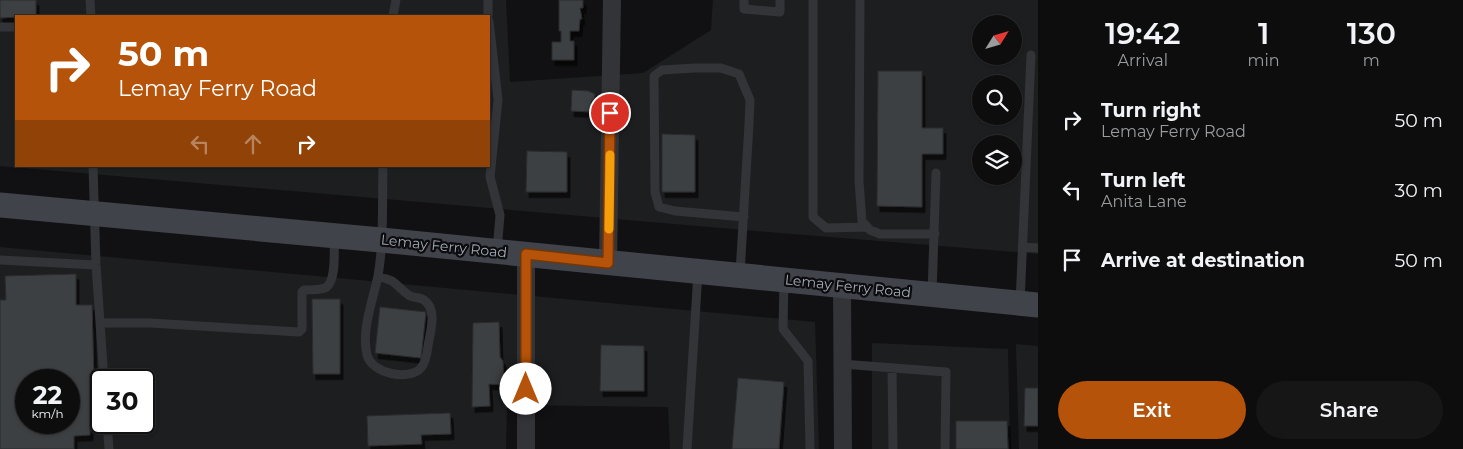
<!DOCTYPE html>
<style>
:root{--surface:#0d0d0e;--page:#161617;--text:#f1f3f6;--muted:#9a9c9e;--line:#2d2d2e;--accent:#b45309}
body{margin:0;font-family:Montserrat,sans-serif;background:var(--page);color:var(--text);height:100vh;display:flex;flex-direction:column;font-size:19px;white-space:nowrap}
*{box-sizing:border-box;margin:0}
p{font-size:16px;color:var(--muted)}
.icon{flex:none;width:28px;height:28px;fill:none;stroke:currentColor;stroke-width:2;stroke-linecap:round;stroke-linejoin:round}
.map{position:relative;flex:1;overflow:hidden}
.details{display:flex;flex-direction:column;background:var(--surface);width:425px}
.details>*{flex:none}
.banner{position:absolute;left:15px;top:15px;width:475px;height:152px;border-radius:0px;box-shadow:0 1px 4px #0004,0 0 0 1px var(--line);background:#b45309;color:#fff;overflow:hidden}
.needle{width:32px;rotate:53deg}
.controls{position:absolute;left:972px;top:15px;display:grid;gap:10px}
.controls a{display:grid;place-items:center;width:50px;height:50px;border-radius:50%;background:var(--surface);box-shadow:0 1px 4px #0004,0 0 0 1px var(--line);font-size:25px}
.speed{position:absolute;left:15px;top:369px;display:flex;gap:10px;font-size:25px;font-weight:700;text-align:center}
.speed>*{display:grid;place-content:center;width:65px;height:65px;border-radius:50%;background:var(--surface);box-shadow:0 1px 4px #0004,0 0 0 1px var(--line);line-height:1}
.speed small{font-size:12px;font-weight:400}
.speed .limit{border:2px solid #111;border-radius:8px;background:#fff;color:#111}
.pin{position:absolute;display:grid;place-items:center;width:42px;height:42px;color:#fff;margin:-21px;border:2px solid #fff;border-radius:50%;box-shadow:0 1px 5px #0007}
.me{position:absolute;width:55px;margin:-28px;rotate:0deg;stroke-linejoin:round;filter:drop-shadow(0 0 4px #0008)}
.turn{display:flex;align-items:center;gap:18px;height:105px;padding:0 20px;font-size:22px}
.turn .icon{width:65px;height:65px;stroke-width:2.5}
.turn b{display:block;font-size:35px;line-height:42px}
.lanes{display:flex;align-items:center;height:48px;padding:0 20px;background:#0003;justify-content:center;gap:25px;direction:ltr}
.lanes .off{opacity:.35}
.eta{display:flex;justify-content:space-evenly;align-items:center;height:85px;text-align:center}
.eta b{font-size:30px;font-weight:600;line-height:35px}
.action{display:flex;gap:10px;margin-top:auto;padding:10px 20px}
.action a{flex:1;height:58px;border-radius:30px;background:var(--accent);color:#fff;font-size:20px;font-weight:600;line-height:58px;text-align:center}
.action a+a{background:var(--page);color:var(--text)}
ul{padding:0;list-style:none}
li{display:flex;align-items:center;gap:15px;height:70px;padding:0 20px}
li div{flex:1}
li b{display:block;font-size:19px}
li em{font-style:normal}
main{display:flex;flex:1;min-height:0}
.map>svg:first-child{display:block}
</style>
<main>
<div class="map">
<svg width="1038" height="449" viewBox="0 0 1038 449">
<defs>
<filter id="shadow"><feDropShadow dx="3" dy="5.5" stdDeviation="0" flood-color="#0009"/></filter>
</defs>
<rect width="100%" height="100%" fill="#111113"/>
<path fill="#1d1e20" fill-rule="evenodd" d="M 0,0 L 506,0 L 510,82 L 643,73 L 711,30 L 713,0 L 1038,0 L 1038,254 L 756,231 L 0,166 ZM 16,16 L 489,16 L 489,166 L 16,166 ZM 981,24 L 1014,24 L 1014,56 L 981,56 ZM 981,84 L 1014,84 L 1014,116 L 981,116 ZM 981,144 L 1014,144 L 1014,176 L 981,176 Z
M 0,247 L 815,322 L 819,449 L 670,449 L 668,407 L 507,405 L 506,449 L 0,449 ZM 26,380 L 69,380 L 69,422 L 26,422 ZM 101,380 L 144,380 L 144,422 L 101,422 Z
M 872,343 L 1008,349 L 1010,449 L 872,449 Z
M 1016,344 L 1038,346 L 1038,449 L 1019,449 Z"/>
<path fill="#3d3f43" stroke="#2b2c2f" fill-rule="evenodd" filter="url(#shadow)" d="M 0,0 L 36,0 L 36,16 L 0,18 Z
M 559,0 L 583,0 L 583,8 L 580,8 L 582,19 L 580,19 L 579,31 L 570,31 L 570,41 L 574,41 L 574,60 L 552,60 L 552,42 L 561,42 L 561,31 L 559,31 Z
M 878,71 L 922,71 L 922,128 L 943,128 L 943,154 L 922,154 L 922,207 L 877,206 Z
M 572,90 L 588,91 L 595,94 L 594,100 L 592,100 L 591,112 L 571,111 Z
M 662,134 L 695,135 L 695,192 L 662,192 Z
M 527,151 L 567,152 L 567,192 L 526,192 Z
M 76,274 L 76,305 L 92,305 L 95,420 L 90,419 L 90,435 L 74,436 L 74,449 L 0,449 L 0,300 L 6,300 L 5,276 ZM 26,380 L 69,380 L 69,422 L 26,422 Z
M 312,299 L 340,299 L 340,374 L 313,374 Z
M 380,307 L 426,312 L 421,358 L 375,353 Z
M 499,322 L 500,357 L 503,361 L 504,385 L 489,384 L 490,406 L 472,407 L 473,323 Z
M 601,345 L 644,346 L 644,391 L 600,391 Z
M 738,378 L 784,382 L 779,449 L 732,449 Z
M 1025,388 L 1038,388 L 1038,426 L 1024,426 Z
M 450,413 L 451,434 L 421,435 L 422,444 L 368,446 L 367,416 Z
M 956,421 L 1007,421 L 1008,449 L 956,449 Z"/>
<g fill="none" stroke-linecap="round" stroke-linejoin="round">
<path stroke="#323438" stroke-width="9" d="M 90,0 L 91,16
M 488,0 L 488,16
M 744,0 L 744,9 L 780,12 L 780,0
M 813,0 L 813,217 L 826,228 L 867,227
M 860,0 L 859,181 L 862,221 L 870,230 L 880,234 L 935,234
M 393,16 L 396,0
M 489,21 L 498,100 L 490,177 L 500,215 L 497,251
M 0,27 L 16,27
M 93,166 L 96,265 L 104,380
M 1023,247 L 1038,248
M 0,260 L 96,265
M 740,273 L 749,124 L 750,100 L 739,74 L 721,68 L 695,68 L 662,70 L 654,76 L 655,192 L 659,207 L 675,211 L 744,217
M 378,276 C 382,278 388,279 392,281 C 398,285 403,292 410,296 C 414,298 420,297 424,300 C 438,310 430,332 428,346 C 427,353 426,362 421,368 C 409,381 372,374 367,355 C 361,329 373,301 378,276 C 384,241 382,202 383,166
M 784,280 L 783,329 L 808,361 L 810,449
M 932,294 L 936,173
M 1020,303 L 1031,55
M 100,323 L 151,323 L 299,332 L 302,329 L 302,292 L 304,290 C 310,290 319,290 325,288 C 337,282 334,249 334,237
M 842,364 L 946,372 L 945,449
M 892,368 L 893,449
M 107,422 L 109,449
M 687,449 L 698,272"/>
<path stroke="#323438" stroke-width="18" d="M 608,263 L 612,0
M 842,285 L 843,449
M 526,449 L 526,254"/>
<path stroke="#404349" stroke-width="25" d="M 0,205 L 381,240 L 1038,305"/>
</g>
<g fill="none" stroke-linecap="round" stroke-linejoin="round">
<defs>
<path id="route" d="M 526,389 L 526,254 L 608,263 L 610,113"/>
</defs>
<use href="#route" stroke="#753606" stroke-width="12"/>
<use href="#route" stroke="#b45309" stroke-width="9"/>
<path stroke="#f59e0b" stroke-width="9" d="M 609,229 L 610,155"/>
</g>
<g text-anchor="middle" dominant-baseline="central" stroke-width="4.5" stroke-linejoin="round" paint-order="stroke">
<g font-size="14" fill="#a1aab5" stroke="#0c0c0e">
<text transform="translate(444 246) rotate(6)">Lemay Ferry Road</text>
<text transform="translate(848 286) rotate(6)">Lemay Ferry Road</text>
</g>
</g>
</svg>
<div class="controls">
<a><svg class="needle" viewBox="-14 -14 28 28"><path d="M0-13l5 13h-10z" fill="#e53935"/><path d="M0 13l5-13h-10z" fill="#9a9c9e"/></svg></a>
<a><svg class="icon" aria-label="search" viewBox="0 0 24 24"><circle cx="10" cy="10" r="6"/><path d="M15 15l6 6"/></svg></a>
<a><svg class="icon" aria-label="layers" viewBox="0 0 24 24"><path d="M12 4l9 5-9 5-9-5zM3 14l9 5 9-5"/></svg></a>
</div>
<div class="speed"><div>22<small>km/h</small></div><div class="limit">30</div></div>
<div class="pin" style="left:610px;top:113px;background:#d93025"><svg class="icon" aria-label="arrive" viewBox="0 0 24 24"><path d="M6 21V4h12l-3 4 3 4H6"/></svg></div>
<svg class="me" style="left:526px;top:389px" viewBox="-20 -20 40 40"><circle r="19" fill="#fff"/><path d="M0-13L10 11 0 6-10 11z" fill="#b45309"/></svg>
<div class="banner">
<div class="turn"><svg class="icon" aria-label="right" viewBox="0 0 24 24"><path d="M7 20v-9h11M14 6l5 5-5 5"/></svg><div><b>50 m</b>Lemay Ferry Road</div></div>
<div class="lanes"><svg class="icon off" aria-label="left" viewBox="0 0 24 24"><path d="M17 20v-9H6M10 6l-5 5 5 5"/></svg><svg class="icon off" aria-label="ahead" viewBox="0 0 24 24"><path d="M12 20V5M6 11l6-6 6 6"/></svg><svg class="icon" aria-label="right" viewBox="0 0 24 24"><path d="M7 20v-9h11M14 6l5 5-5 5"/></svg></div>
</div>
</div>
<section class="details">
<div class="eta">
<div><b>19:42</b><p>Arrival</p></div>
<div><b>1</b><p>min</p></div>
<div><b>130</b><p>m</p></div>
</div>
<ul>
<li><svg class="icon" aria-label="right" viewBox="0 0 24 24"><path d="M7 20v-9h11M14 6l5 5-5 5"/></svg><div><b>Turn right</b><p>Lemay Ferry Road</p></div><em>50 m</em></li>
<li><svg class="icon" aria-label="left" viewBox="0 0 24 24"><path d="M17 20v-9H6M10 6l-5 5 5 5"/></svg><div><b>Turn left</b><p>Anita Lane</p></div><em>30 m</em></li>
<li><svg class="icon" aria-label="arrive" viewBox="0 0 24 24"><path d="M6 21V4h12l-3 4 3 4H6"/></svg><div><b>Arrive at destination</b></div><em>50 m</em></li>
</ul>
<div class="action"><a>Exit</a><a>Share</a></div>
</section>
</main>
